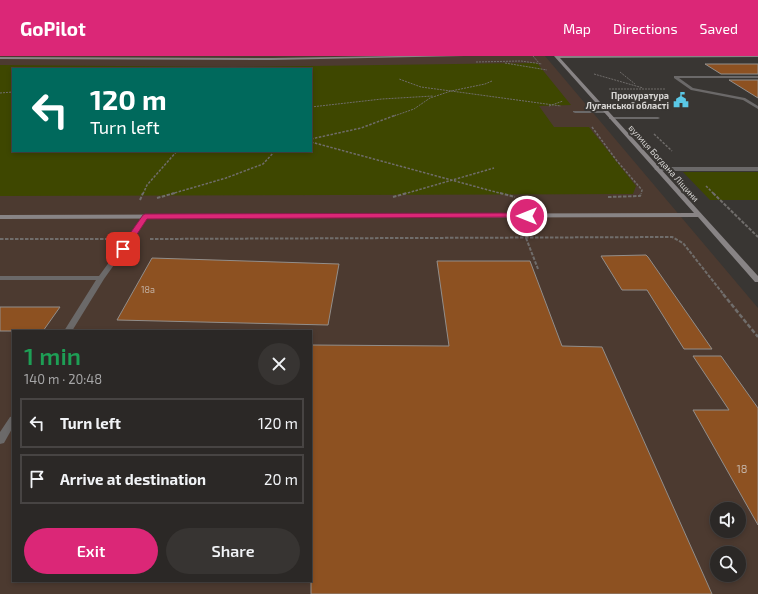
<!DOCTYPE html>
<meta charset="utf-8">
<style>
:root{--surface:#2b2826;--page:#373432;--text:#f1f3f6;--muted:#a6a6a7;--line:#474443;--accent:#db2777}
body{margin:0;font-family:"Exo 2",sans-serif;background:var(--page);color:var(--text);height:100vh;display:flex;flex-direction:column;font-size:15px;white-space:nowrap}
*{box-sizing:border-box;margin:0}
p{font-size:13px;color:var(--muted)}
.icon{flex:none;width:22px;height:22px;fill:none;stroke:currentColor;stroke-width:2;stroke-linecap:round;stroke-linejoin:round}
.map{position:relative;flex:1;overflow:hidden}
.panel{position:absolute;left:12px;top:274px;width:300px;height:252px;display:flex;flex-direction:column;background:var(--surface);border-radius:0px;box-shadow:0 2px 6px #0003,0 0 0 1px var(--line)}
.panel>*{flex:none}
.guide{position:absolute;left:12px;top:12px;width:300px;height:84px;border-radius:0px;box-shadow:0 2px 6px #0003,0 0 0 1px var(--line);background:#00695c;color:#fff;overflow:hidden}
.fabs{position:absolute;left:710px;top:446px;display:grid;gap:8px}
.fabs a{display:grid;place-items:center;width:36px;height:36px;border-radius:50%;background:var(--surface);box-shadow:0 2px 6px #0003,0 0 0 1px var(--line);font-size:20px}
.pin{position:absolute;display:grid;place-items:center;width:34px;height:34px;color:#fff;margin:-17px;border-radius:8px;box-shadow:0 2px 6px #0006}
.me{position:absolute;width:44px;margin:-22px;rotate:270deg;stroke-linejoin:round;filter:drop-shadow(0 0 3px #0008)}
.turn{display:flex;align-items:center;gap:14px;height:84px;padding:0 12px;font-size:18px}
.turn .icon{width:52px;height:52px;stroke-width:2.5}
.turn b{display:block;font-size:28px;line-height:34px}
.round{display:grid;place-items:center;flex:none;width:42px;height:42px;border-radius:21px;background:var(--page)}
.overview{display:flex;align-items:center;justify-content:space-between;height:68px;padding:0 12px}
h1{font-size:24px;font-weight:600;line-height:30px;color:#1e9e55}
.primary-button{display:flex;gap:8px;margin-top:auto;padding:8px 12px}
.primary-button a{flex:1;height:46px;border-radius:24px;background:var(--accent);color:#fff;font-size:16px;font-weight:600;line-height:46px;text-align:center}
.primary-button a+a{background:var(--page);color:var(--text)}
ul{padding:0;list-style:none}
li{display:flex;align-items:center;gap:12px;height:50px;margin:0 8px 6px;padding:0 4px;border:2px solid var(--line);border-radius:0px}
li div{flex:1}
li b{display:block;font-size:15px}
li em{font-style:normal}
header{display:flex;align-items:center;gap:24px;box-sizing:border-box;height:56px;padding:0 20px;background:var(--accent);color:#fff}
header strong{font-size:19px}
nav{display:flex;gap:22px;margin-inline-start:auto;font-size:14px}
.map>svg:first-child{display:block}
</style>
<header>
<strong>GoPilot</strong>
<nav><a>Map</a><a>Directions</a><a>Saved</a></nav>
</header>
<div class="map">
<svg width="758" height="538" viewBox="0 0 758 538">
<rect width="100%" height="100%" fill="#393633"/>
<path fill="#4c3a30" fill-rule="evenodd" d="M 0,0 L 545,0 L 758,252 L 758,538 L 0,538 ZM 13,13 L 311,13 L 311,95 L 13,95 ZM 13,275 L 311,275 L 311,525 L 13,525 ZM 717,453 L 739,453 L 739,475 L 717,475 ZM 717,497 L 739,497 L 739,519 L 717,519 Z"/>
<path fill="#3e4700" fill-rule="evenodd" d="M 537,7 L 571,49 L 539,50 L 554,71 L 589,71 L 636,130 L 633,138 L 0,140 L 0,9 L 234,11 ZM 13,13 L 311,13 L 311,95 L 13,95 Z
M 683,116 L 758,116 L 758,144 L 710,144 Z"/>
<path fill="#8d5121" stroke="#928e8b" d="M 705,8 L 758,8 L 758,18 L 721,18 Z
M 729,24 L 758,24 L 758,42 Z
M 646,199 L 648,201 L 712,293 L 684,293 L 647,234 L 622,234 L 601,200 Z
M 152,202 L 339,208 L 328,269 L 117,264 Z
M 437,205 L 530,205 L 562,290 L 602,291 L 712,538 L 311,538 L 311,289 L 449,290 Z
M 0,251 L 60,251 L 43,275 L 0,275 Z
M 693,300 L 721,300 L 758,352 L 758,469 L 693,354 L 729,354 Z"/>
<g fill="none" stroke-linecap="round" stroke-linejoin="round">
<path stroke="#706d6b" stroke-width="1" stroke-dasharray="2 1" stroke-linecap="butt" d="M 533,0 L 539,7
M 521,5 L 542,8
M 476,6 L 521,5
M 505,7 L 547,14
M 620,16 L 635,28
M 594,18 L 643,32
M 492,25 L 485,28 L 451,35 L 561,50
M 609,33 L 666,33
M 0,37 L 13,36
M 549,50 L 563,45
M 311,51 L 382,43 L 433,40
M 394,60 L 414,53 L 430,42 L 451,35 L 421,31 L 399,23"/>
<path stroke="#706d6b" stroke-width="1.5" stroke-dasharray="2.5 1.5" stroke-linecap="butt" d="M 592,71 L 617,105 L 642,134 L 641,138
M 654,78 L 672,95
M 311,83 L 361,72 L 396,59
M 311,86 L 503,138
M 706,130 L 714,138
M 143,138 L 147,129 L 177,95
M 171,138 L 226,122 L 263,108 L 275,95
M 404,138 L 494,112"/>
<path stroke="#706d6b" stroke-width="2" stroke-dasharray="3.5 1.5" stroke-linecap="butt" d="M 500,137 L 515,141
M 713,137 L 758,181
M 393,141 L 407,137
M 608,141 L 640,140 L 641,137
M 157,142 L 175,137
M 140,144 L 143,137
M 526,182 L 538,213
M 0,183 L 107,183
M 150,183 L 672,181 L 683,187 L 724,239"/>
<path stroke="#706d6b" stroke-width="2.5" stroke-dasharray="4.5 2" stroke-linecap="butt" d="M 723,238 L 758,281"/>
<path fill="#6b6969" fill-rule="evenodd" d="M 674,20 L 758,20 L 758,22 L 679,22 L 693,32 L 745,42 L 758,50 L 758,53 L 743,44 L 691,34 L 674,22 Z
M 573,55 L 606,55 L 608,56 L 606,57 L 575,57 L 573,56 Z
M 609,61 L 658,61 L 660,62 L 658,63 L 609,63 Z
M 758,111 L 758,115 L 657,115 L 654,113 L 657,111 Z
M 145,159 L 148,161 L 104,223 L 72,275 L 64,275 L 96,224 L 0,224 L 0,220 L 99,220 L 143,160 Z
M 13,360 L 13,371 L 4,387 L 0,388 L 0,376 L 10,361 Z"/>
<path fill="#888485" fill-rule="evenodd" d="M 397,0 L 464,0 L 272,4 L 0,3 L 0,1 L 272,2 Z
M 554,0 L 758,0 L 758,1 L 560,2 L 758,220 L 758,226 L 755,226 L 698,161 L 0,163 L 0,159 L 694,157 Z"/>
</g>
<path fill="#db2777" stroke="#8e194d" d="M 527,157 L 530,158 L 530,161 L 147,163 L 126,195 L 120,195 L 119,193 L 143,159 L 145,158 Z"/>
<defs>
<symbol id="civic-bare" viewBox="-9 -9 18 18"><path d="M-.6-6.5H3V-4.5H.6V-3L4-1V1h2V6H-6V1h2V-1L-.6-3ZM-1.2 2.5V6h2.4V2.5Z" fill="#5ac8e6" stroke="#393633" stroke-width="2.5" paint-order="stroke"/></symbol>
</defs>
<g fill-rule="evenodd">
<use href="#civic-bare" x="670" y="33" width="22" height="22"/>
</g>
<g text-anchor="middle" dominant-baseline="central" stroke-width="4" stroke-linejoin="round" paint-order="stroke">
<g font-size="9" font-weight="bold" fill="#d6d4d2" stroke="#393633" text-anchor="end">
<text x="669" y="39">Прокуратура<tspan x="669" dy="10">Луганської області</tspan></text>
</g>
<g font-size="9" fill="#d6d4d2" stroke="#393633">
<text transform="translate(664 107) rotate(48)">вулиця Богдана Ліщини</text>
</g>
<g font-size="9" fill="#c4b3a6">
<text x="148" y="233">18а</text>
</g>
<g font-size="11" fill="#c4b3a6">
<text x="742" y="412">18</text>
</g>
</g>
</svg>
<div class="fabs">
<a><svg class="icon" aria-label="sound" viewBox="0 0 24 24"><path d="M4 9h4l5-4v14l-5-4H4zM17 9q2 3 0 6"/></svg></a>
<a><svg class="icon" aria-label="search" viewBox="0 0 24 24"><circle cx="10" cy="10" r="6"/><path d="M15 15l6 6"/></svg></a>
</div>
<div class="pin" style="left:123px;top:193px;background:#d93025"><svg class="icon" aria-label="arrive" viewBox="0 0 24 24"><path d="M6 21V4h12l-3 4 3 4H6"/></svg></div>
<svg class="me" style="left:527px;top:160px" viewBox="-20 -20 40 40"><circle r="17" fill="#db2777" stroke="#fff" stroke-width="3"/><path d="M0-11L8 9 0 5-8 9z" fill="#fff"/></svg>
<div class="guide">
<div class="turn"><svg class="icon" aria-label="left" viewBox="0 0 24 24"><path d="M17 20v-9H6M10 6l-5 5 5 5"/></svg><div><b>120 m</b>Turn left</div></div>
</div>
<section class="panel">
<div class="overview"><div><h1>1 min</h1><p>140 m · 20:48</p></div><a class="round"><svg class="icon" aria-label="close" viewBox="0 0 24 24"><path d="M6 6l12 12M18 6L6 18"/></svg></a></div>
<ul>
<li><svg class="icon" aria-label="left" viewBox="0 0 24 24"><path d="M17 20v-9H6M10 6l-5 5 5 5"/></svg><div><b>Turn left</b></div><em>120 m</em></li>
<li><svg class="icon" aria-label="arrive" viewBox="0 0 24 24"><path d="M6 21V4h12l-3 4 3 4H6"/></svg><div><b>Arrive at destination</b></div><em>20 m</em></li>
</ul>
<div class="primary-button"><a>Exit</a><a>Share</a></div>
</section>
</div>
